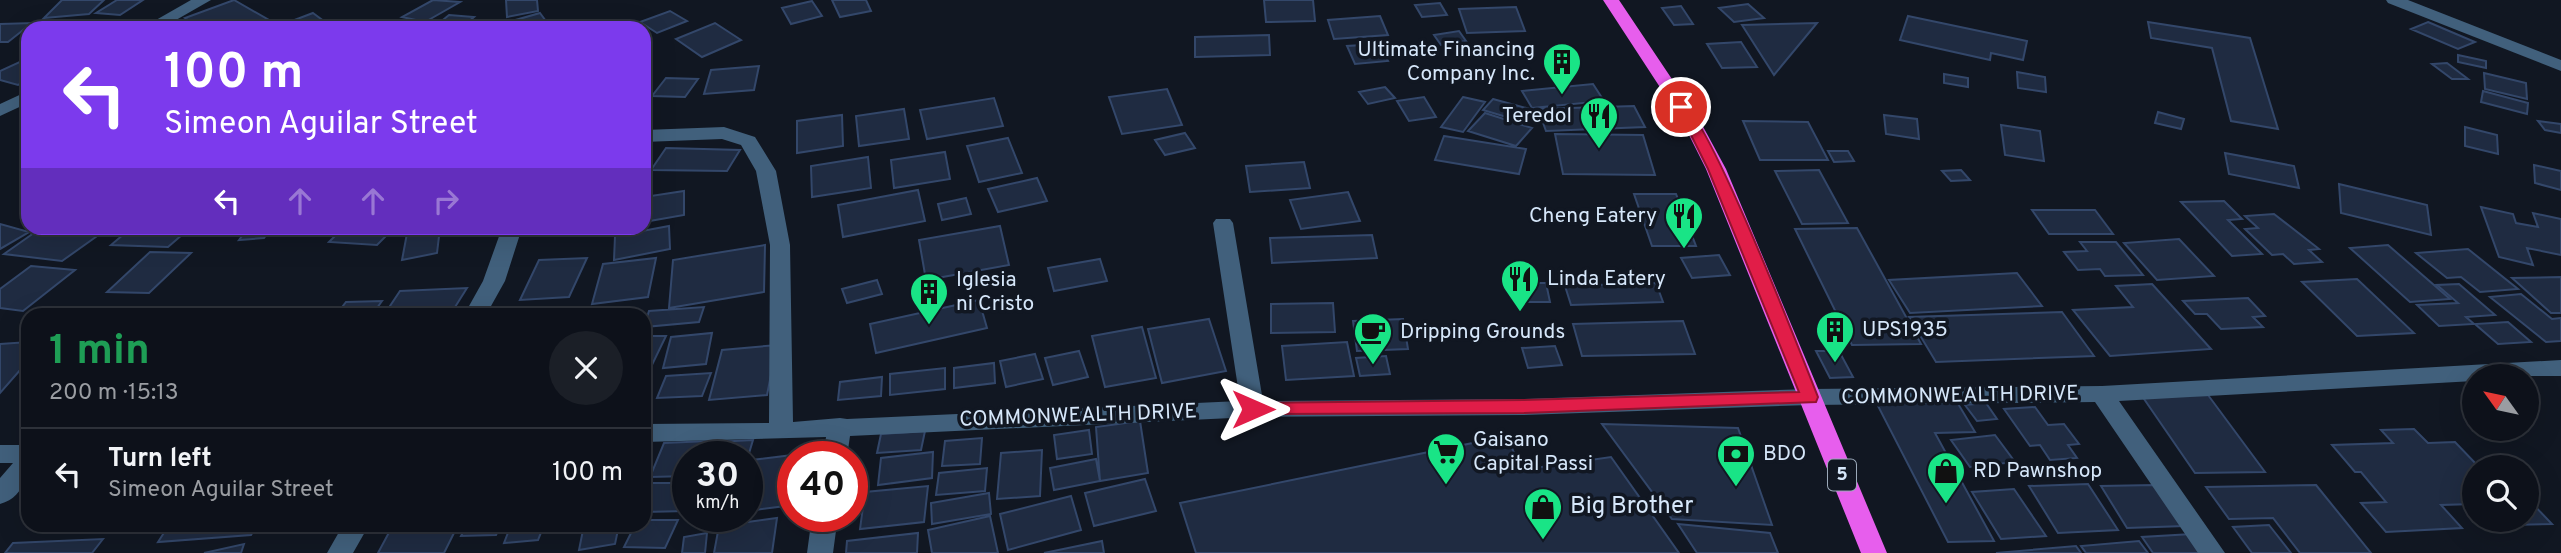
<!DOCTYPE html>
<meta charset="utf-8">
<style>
:root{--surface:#0d111a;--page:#1b1f27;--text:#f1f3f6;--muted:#9a9da2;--line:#2d3139}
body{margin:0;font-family:Overpass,sans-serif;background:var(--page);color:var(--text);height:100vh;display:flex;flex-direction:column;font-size:26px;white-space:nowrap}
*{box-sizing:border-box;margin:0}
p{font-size:23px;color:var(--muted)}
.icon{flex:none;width:38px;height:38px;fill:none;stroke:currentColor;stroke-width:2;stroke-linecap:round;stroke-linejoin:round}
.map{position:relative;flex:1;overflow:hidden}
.side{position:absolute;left:21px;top:308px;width:630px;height:224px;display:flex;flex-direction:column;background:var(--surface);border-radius:21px;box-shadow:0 7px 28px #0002,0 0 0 2px var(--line)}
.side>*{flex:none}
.hud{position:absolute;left:21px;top:21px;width:630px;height:214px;border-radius:21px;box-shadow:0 7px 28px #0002,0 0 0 2px var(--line);background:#7c3aed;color:#fff;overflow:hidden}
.needle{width:46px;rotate:303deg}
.controls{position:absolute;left:2462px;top:364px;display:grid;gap:14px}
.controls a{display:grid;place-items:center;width:77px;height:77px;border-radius:50%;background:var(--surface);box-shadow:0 7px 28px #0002,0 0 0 2px var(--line);font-size:35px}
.speed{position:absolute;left:672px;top:441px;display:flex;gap:14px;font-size:35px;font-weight:700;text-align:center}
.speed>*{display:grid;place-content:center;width:91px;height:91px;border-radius:50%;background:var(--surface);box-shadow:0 7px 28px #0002,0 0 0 2px var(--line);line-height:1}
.speed small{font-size:18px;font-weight:400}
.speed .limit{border:10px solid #d22;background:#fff;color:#111}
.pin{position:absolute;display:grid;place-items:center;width:60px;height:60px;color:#fff;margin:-30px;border:4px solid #fff;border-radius:50%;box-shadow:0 2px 7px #0007}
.me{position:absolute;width:77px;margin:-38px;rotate:90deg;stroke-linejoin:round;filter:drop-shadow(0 0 5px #0008)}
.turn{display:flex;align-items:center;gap:24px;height:147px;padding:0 28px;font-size:32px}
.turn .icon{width:91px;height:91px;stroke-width:2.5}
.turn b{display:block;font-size:49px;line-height:60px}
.lanes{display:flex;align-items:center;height:66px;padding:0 28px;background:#0003;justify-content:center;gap:35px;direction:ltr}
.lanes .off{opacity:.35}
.round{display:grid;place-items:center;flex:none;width:74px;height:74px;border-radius:37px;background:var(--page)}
.head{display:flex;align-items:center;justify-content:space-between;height:119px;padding:0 28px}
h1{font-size:42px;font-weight:700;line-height:52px;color:#1e9e55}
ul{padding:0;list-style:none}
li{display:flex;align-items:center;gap:21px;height:91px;padding:0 28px;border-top:2px solid var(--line)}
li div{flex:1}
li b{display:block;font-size:26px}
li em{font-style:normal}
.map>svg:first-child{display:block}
</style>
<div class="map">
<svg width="2561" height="553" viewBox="0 0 2561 553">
<rect width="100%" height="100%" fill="#111722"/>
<path fill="#1f2b41" stroke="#33476a" stroke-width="2" d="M 62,0 L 104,0 L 89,14 L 44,18 Z
M 117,0 L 143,0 L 120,15 L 96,13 Z
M 234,0 L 283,28 L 201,28 L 185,18 Z
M 433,0 L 460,2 L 425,22 L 402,17 Z
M 506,0 L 537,0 L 538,11 L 507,17 Z
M 832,0 L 866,0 L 871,11 L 840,17 Z
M 1264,0 L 1313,0 L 1315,21 L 1266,22 Z
M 812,1 L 822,16 L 791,24 L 782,8 Z
M 1440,3 L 1447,15 L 1422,17 L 1415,5 Z
M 1748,4 L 1764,18 L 1734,22 L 1719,8 Z
M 1681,6 L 1693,24 L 1674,25 L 1662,8 Z
M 1516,7 L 1525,31 L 1467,33 L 1459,9 Z
M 670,11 L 687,21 L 657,33 L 640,22 Z
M 313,13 L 325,22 L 308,28 L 297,28 L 289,22 Z
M 540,13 L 551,28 L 491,27 Z
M 449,15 L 474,17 L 461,28 L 433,28 Z
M 1380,16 L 1388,35 L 1334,39 L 1328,20 Z
M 1908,16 L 2027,41 L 2023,60 L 1991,53 L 1990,60 L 1900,40 Z
M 2148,22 L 2250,38 L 2278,129 L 2231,121 L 2212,48 L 2151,38 Z
M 2428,22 L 2475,42 L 2458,49 L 2411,29 Z
M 32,23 L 8,42 L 0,42 L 0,24 Z
M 715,23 L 741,40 L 702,57 L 676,39 Z
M 1817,23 L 1774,75 L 1742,25 Z
M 1459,31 L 1466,41 L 1441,45 L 1434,35 Z
M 1269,35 L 1270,55 L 1195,57 L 1195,37 Z
M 1741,42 L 1757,67 L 1722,68 L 1707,44 Z
M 1379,44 L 1388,61 L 1355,64 L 1347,46 Z
M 2458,55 L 2486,61 L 2486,68 L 2458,62 Z
M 24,60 L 28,61 L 28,80 L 18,85 L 0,80 L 0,71 Z
M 2447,63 L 2468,79 L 2452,79 L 2432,64 Z
M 759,66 L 754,90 L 704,94 L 711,70 Z
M 2017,72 L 2045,77 L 2046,92 L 2018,88 Z
M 2484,73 L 2526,83 L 2527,99 L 2485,89 Z
M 1944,74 L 1968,78 L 1968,87 L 1944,83 Z
M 666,78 L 698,79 L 685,97 L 652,96 Z
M 1593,84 L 1604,101 L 1532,108 L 1522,91 Z
M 1385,87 L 1395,98 L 1368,104 L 1359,92 Z
M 1167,89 L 1182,125 L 1122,134 L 1109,97 Z
M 2483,91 L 2528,103 L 2527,114 L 2481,102 Z
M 1424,97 L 1436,117 L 1409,121 L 1397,101 Z
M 1463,97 L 1485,102 L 1463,132 L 1441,127 Z
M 994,98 L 1003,126 L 927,139 L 920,110 Z
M 1493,99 L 1530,109 L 1520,121 L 1483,110 Z
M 1634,106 L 1645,127 L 1546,131 L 1538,109 Z
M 904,109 L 909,139 L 859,146 L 856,116 Z
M 2158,112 L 2184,119 L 2181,129 L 2155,123 Z
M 1485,113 L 1532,128 L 1516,146 L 1468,131 Z
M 842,115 L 843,146 L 797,153 L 797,121 Z
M 1884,115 L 1917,119 L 1919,139 L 1886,134 Z
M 1743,121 L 1808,122 L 1828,160 L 1760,160 Z
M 2538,121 L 2561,124 L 2561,133 L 2545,130 Z
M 2001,125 L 2040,131 L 2044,161 L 2005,155 Z
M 2465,127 L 2497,135 L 2498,154 L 2465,146 Z
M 1185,133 L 1195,148 L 1165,155 L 1155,140 Z
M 1555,134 L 1643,135 L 1655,175 L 1563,174 Z
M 1444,136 L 1526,149 L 1519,174 L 1435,160 Z
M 1008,138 L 1022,173 L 979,182 L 967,146 Z
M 666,148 L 740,150 L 727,171 L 651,170 Z
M 1828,151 L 1848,151 L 1854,161 L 1834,162 Z
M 945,152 L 950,179 L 894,188 L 891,160 Z
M 2225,153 L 2294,166 L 2299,188 L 2229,174 Z
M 868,157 L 871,188 L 812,197 L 811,166 Z
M 1304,162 L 1310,188 L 1250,192 L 1246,166 Z
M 2534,165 L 2561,171 L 2561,190 L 2535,183 Z
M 1819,170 L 1848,223 L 1802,224 L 1775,171 Z
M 1961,170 L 1970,180 L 1951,181 L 1942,171 Z
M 1037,178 L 1047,201 L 998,212 L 988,189 Z
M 2339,184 L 2427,205 L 2431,235 L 2341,213 Z
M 918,190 L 925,221 L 843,237 L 838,205 Z
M 684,191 L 684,215 L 644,222 L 644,197 Z
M 1348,192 L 1360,221 L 1301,229 L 1290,200 Z
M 1634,194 L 1676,194 L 1696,246 L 1652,246 Z
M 966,198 L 971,214 L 942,220 L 938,204 Z
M 2224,201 L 2242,219 L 2228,220 L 2262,254 L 2232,256 L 2181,202 Z
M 2481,207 L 2513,214 L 2516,223 L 2538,227 L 2533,213 L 2561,219 L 2561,255 L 2527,248 L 2533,265 L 2499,257 Z
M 2032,210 L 2095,210 L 2113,234 L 2049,234 Z
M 2274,214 L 2319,249 L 2309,250 L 2322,262 L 2294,264 L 2283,254 L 2272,255 L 2245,229 L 2258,228 L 2245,216 Z
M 0,224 L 29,232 L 0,249 Z
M 669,226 L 670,249 L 614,260 L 615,236 Z
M 1000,226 L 1009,265 L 926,280 L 919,240 Z
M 41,228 L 46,228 L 100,234 L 62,261 L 4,254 Z
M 131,228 L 190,228 L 168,247 L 111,245 Z
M 248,228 L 271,228 L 264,238 L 239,240 Z
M 343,228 L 394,228 L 377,245 L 329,242 Z
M 408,228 L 440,228 L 437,253 L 402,260 Z
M 1857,228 L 1921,344 L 1852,345 L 1795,229 Z
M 1372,235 L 1377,258 L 1272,263 L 1270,238 Z
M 2179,239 L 2214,276 L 2157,280 L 2124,243 Z
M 2080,242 L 2116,242 L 2143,275 L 2105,276 L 2100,269 L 2078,270 L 2064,252 L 2087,251 Z
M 765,245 L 764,292 L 669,308 L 673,260 Z
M 2388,245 L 2450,299 L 2410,302 L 2350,248 Z
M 2468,249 L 2518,289 L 2480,292 L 2461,277 L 2447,278 L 2416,253 Z
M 150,252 L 191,253 L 149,293 L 107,292 Z
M 1719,255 L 1730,275 L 1692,278 L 1681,258 Z
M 587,258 L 569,297 L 520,300 L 539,260 Z
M 656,258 L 648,297 L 592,304 L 603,264 Z
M 1100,259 L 1107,281 L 1054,291 L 1048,268 Z
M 31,266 L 75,270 L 23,311 L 0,308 L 0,289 Z
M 2017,273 L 2042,306 L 1910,313 L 1889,280 Z
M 2561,277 L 2561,313 L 2551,313 L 2512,278 Z
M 2357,279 L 2414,333 L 2357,336 L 2302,282 Z
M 877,280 L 882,294 L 847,303 L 842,289 Z
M 1515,283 L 1546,283 L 1550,302 L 1519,302 Z
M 1656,283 L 1663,302 L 1571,305 L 1565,286 Z
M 2152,284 L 2211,349 L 2110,356 L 2073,310 L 2133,307 L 2116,286 Z
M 2459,284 L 2495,315 L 2466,317 L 2474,324 L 2439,326 L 2417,305 L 2458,303 L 2437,285 Z
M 467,288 L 450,315 L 384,315 L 400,291 Z
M 2521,294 L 2552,319 L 2561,318 L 2561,341 L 2546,342 L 2490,297 Z
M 2248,298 L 2265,316 L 2253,317 L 2263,327 L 2221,329 L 2207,314 L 2195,314 L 2183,301 Z
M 979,300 L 987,328 L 876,353 L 870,324 Z
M 382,301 L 372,315 L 336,315 L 346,302 Z
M 1333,303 L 1335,332 L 1271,333 L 1271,304 Z
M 704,307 L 699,322 L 644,327 L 649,311 Z
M 2062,312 L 2094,356 L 1936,362 L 1909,317 Z
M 1209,319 L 1226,371 L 1162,383 L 1148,329 Z
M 1403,319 L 1408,349 L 1357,351 L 1353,321 Z
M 1683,321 L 1695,354 L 1582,356 L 1573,324 Z
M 2508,322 L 2531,342 L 2498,344 L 2475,324 Z
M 1142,327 L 1156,378 L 1105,387 L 1092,336 Z
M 712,333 L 706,364 L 663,368 L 671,337 Z
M 644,336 L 666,336 L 650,369 L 644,369 Z
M 28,342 L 28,361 L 0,393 L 0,344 Z
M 1347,342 L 1354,376 L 1286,380 L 1282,346 Z
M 777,345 L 767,395 L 709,400 L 722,350 Z
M 1555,346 L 1562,365 L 1528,368 L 1522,348 Z
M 1079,351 L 1088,377 L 1053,385 L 1045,358 Z
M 1816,351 L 1839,351 L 1853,377 L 1830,378 Z
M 1035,354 L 1043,379 L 1006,387 L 1000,361 Z
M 1386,356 L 1390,374 L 1360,376 L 1356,358 Z
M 994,363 L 995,383 L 954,388 L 954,368 Z
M 945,368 L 945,389 L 890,395 L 890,374 Z
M 711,373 L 702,396 L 657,398 L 666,376 Z
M 882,377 L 881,396 L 838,400 L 840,382 Z
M 2208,395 L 2265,472 L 2195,473 L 2142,396 Z
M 1957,402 L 1975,432 L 1935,433 L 1994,541 L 1948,542 L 1877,404 Z
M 1986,403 L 1997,419 L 1977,421 L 1965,405 Z
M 2035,407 L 2048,425 L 2064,424 L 2079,444 L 2068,445 L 2077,458 L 2050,460 L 2040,445 L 2030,446 L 2004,409 Z
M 1140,421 L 1148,473 L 1100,481 L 1096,427 Z
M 1602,424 L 1738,428 L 1772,525 L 1672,519 Z
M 2414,429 L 2428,443 L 2455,442 L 2479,467 L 2474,467 L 2474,504 L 2441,505 L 2462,528 L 2386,532 L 2361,503 L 2386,502 L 2361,472 L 2355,472 L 2332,445 L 2393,443 L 2381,430 Z
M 1089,430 L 1092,454 L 1057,459 L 1054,435 Z
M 925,431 L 921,450 L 877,453 L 881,434 Z
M 1995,435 L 2015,462 L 1970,467 L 1951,440 Z
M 1507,436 L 1521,470 L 1611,457 L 1679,553 L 1196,553 L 1180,503 Z
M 982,438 L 980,464 L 942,466 L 945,441 Z
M 753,440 L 747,460 L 747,457 L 710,457 L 716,442 Z
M 709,441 L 703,457 L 688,457 L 688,476 L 650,477 L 664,443 Z
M 1042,450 L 1040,496 L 997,499 L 1001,453 Z
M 933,452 L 932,478 L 878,485 L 881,458 Z
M 793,455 L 785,506 L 747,511 L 747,483 L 752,460 Z
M 1096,459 L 1100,481 L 1054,490 L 1050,468 Z
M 987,468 L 985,491 L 936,495 L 939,473 Z
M 1145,479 L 1156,511 L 1094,526 L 1085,493 Z
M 651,483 L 688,483 L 687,511 L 644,512 L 644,499 Z
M 2088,484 L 2118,530 L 2058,533 L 2029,486 Z
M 2155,485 L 2184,526 L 2127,528 L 2101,486 Z
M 2316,485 L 2371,553 L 2300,553 L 2273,518 L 2229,519 L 2206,487 Z
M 928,486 L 924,522 L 860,529 L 865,492 Z
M 2014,489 L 2046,536 L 2001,539 L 1972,492 Z
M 989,493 L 991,514 L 932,524 L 931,503 Z
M 1071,496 L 1081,530 L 1008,550 L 1000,514 Z
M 2527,498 L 2552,524 L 2509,525 L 2504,520 L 2527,520 Z
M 990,516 L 998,553 L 932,553 L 928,530 Z
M 777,518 L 772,553 L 714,553 L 719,526 Z
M 644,520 L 678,520 L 665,548 L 624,547 L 635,525 L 644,525 Z
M 1678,524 L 1770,533 L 1778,553 L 1697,553 Z
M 169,525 L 257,525 L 251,535 L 158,542 Z
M 393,525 L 458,525 L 444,553 L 378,553 Z
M 467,525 L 501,525 L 496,535 L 461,536 Z
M 511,525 L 544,525 L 538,540 L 504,543 Z
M 584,525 L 619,525 L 615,544 L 579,550 Z
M 2269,525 L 2291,553 L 2252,553 L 2233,527 Z
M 707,533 L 705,553 L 682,553 L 684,537 Z
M 918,533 L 917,553 L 846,553 L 847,541 Z
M 2192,534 L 2206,553 L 2153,553 L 2142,537 Z
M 103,539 L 92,553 L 5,553 L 13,543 Z
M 1102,541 L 1104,553 L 1044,553 Z
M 2139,541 L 2148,553 L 2086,553 L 2081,546 Z
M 244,544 L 241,553 L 204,553 Z
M 2076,546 L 2081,553 L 1996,553 Z"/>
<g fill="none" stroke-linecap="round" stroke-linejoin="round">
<path fill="#41607c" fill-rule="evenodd" d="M 191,0 L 211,0 L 162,28 L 142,28 Z
M 2386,0 L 2408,0 L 2561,60 L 2561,71 L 2388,3 Z
M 28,91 L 28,103 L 0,116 L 0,104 Z
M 724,127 L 755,137 L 776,171 L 790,245 L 793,422 L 840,418 L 847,419 L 1240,401 L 1213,223 L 1216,219 L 1230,219 L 1233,223 L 1263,401 L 1524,399 L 1810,389 L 2102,386 L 2561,360 L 2561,376 L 2474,376 L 2474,381 L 2119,401 L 2225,553 L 2198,553 L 2095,402 L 1810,405 L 1524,415 L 1253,417 L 850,436 L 847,457 L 823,457 L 826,437 L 644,442 L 644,424 L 769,423 L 770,245 L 756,171 L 741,145 L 722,139 L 644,142 L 644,130 Z
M 502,228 L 522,228 L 505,281 L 486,315 L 464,315 L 483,281 Z
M 0,445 L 28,445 C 28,469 28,496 0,504 L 0,478 L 13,463 L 0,463 Z
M 812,516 L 838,516 L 833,553 L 807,553 Z
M 343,525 L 369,525 L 353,553 L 327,553 Z"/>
<path fill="#e75eed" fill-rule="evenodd" d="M 1603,0 L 1619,0 L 1700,121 L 1726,169 L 1887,553 L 1861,553 L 1706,169 L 1682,121 Z"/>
</g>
<path fill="#e11d48" stroke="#92132f" stroke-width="2" d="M 1681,103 C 1707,110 1802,357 1818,397 L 1816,402 L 1524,413 L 1247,414 L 1244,409 L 1247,405 L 1253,403 L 1524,400 L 1799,392 L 1708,169 L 1684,121 L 1674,107 Z"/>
<defs>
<symbol id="building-pin" viewBox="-11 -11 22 30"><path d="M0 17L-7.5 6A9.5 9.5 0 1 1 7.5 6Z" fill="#19e486" stroke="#111722"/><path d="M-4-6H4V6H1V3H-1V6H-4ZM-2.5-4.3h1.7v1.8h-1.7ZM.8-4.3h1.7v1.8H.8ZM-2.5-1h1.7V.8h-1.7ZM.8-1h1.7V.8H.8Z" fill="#111"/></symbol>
<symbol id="restaurant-pin" viewBox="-11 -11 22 30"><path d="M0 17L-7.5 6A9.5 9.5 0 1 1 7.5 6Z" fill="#19e486" stroke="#111722"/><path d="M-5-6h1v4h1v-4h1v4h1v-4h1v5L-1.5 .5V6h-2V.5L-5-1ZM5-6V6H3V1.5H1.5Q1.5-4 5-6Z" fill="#111"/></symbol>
<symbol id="cafe-pin" viewBox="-11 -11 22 30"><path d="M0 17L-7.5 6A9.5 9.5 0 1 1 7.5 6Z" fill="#19e486" stroke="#111722"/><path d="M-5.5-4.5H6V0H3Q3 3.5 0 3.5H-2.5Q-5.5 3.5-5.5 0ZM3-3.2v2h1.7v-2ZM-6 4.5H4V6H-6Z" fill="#111"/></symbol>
<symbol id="supermarket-pin" viewBox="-11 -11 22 30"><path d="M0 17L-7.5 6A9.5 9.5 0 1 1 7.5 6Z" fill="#19e486" stroke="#111722"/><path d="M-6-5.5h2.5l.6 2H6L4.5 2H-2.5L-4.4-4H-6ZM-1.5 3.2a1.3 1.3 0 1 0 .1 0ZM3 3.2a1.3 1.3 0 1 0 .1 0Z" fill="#111"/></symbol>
<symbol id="bank-pin" viewBox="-11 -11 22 30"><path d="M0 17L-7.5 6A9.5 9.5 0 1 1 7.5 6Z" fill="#19e486" stroke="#111722"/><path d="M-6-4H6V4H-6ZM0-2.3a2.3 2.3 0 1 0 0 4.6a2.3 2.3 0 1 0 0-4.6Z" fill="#111"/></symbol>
<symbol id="shop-pin" viewBox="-11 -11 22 30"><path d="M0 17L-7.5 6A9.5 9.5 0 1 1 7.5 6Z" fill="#19e486" stroke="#111722"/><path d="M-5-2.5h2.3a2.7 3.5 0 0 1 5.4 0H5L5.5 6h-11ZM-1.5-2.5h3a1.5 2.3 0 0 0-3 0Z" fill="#111"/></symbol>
</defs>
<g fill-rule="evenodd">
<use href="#building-pin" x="1540" y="40" width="44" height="60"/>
<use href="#restaurant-pin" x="1577" y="94" width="44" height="60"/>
<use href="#restaurant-pin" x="1662" y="194" width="44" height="60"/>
<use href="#restaurant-pin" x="1498" y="257" width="44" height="60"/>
<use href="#building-pin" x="907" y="270" width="44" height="60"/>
<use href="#building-pin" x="1813" y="308" width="44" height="60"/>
<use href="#cafe-pin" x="1351" y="310" width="44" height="60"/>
<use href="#supermarket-pin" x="1424" y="430" width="44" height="60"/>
<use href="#bank-pin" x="1714" y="432" width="44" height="60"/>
<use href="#shop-pin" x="1924" y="449" width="44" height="60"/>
<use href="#shop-pin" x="1521" y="485" width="44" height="60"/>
</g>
<g text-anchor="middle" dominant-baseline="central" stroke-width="7" stroke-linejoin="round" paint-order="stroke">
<rect fill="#111722" stroke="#9ba9b9" stroke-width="2" x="1828" y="459.5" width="28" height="31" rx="5"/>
<g font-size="19" font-weight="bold" fill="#d6e7fa">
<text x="1842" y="475">5</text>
</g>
<g font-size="21" fill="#d6e7fa" stroke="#111722" text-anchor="start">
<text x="1535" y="50" text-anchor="end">Ultimate Financing<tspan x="1535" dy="24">Company Inc.</tspan></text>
<text x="1572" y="116" text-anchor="end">Teredol</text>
<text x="1657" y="216" text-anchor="end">Cheng Eatery</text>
<text x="1547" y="279">Linda Eatery</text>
<text x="956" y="280">Iglesia<tspan x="956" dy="24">ni Cristo</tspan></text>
<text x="1862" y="330">UPS1935</text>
<text x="1400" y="332">Dripping Grounds</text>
<text x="1473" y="440">Gaisano<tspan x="1473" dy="24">Capital Passi</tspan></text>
<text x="1763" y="454">BDO</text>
<text x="1973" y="471">RD Pawnshop</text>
</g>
<g font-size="21" fill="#d6e7fa" stroke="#111722">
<text transform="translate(1960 396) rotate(-1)">COMMONWEALTH DRIVE</text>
<text transform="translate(1078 416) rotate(-2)">COMMONWEALTH DRIVE</text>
</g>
<g font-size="24" fill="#d6e7fa" stroke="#111722" text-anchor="start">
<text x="1570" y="507">Big Brother</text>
</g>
</g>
</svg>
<div class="controls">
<a><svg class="needle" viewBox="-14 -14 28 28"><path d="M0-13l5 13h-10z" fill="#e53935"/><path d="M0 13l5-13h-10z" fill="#9a9da2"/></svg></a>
<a><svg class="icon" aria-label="search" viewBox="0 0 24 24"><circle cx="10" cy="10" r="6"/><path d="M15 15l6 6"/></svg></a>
</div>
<div class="speed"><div>30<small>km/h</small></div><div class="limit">40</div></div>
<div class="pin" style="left:1681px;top:107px;background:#d93025"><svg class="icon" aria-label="arrive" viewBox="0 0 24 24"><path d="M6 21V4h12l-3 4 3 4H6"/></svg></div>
<svg class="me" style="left:1253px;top:409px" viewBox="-20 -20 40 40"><path d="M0-17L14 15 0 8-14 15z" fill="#e11d48" stroke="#fff" stroke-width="4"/></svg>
<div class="hud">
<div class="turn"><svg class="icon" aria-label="left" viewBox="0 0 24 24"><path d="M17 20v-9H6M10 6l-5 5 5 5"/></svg><div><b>100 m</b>Simeon Aguilar Street</div></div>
<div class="lanes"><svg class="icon" aria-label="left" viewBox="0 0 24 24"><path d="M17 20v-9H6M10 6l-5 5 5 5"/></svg><svg class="icon off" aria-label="ahead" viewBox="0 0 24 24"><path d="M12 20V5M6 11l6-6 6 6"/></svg><svg class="icon off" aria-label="ahead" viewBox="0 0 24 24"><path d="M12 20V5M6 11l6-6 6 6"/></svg><svg class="icon off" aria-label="right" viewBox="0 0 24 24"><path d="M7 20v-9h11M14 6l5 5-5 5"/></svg></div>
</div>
<section class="side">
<div class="head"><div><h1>1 min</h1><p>200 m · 15:13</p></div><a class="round"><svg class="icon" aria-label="close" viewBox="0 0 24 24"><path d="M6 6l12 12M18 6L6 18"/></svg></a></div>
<ul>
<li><svg class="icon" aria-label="left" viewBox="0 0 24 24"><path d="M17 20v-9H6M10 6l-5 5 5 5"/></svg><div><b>Turn left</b><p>Simeon Aguilar Street</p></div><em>100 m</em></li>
</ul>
</section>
</div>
